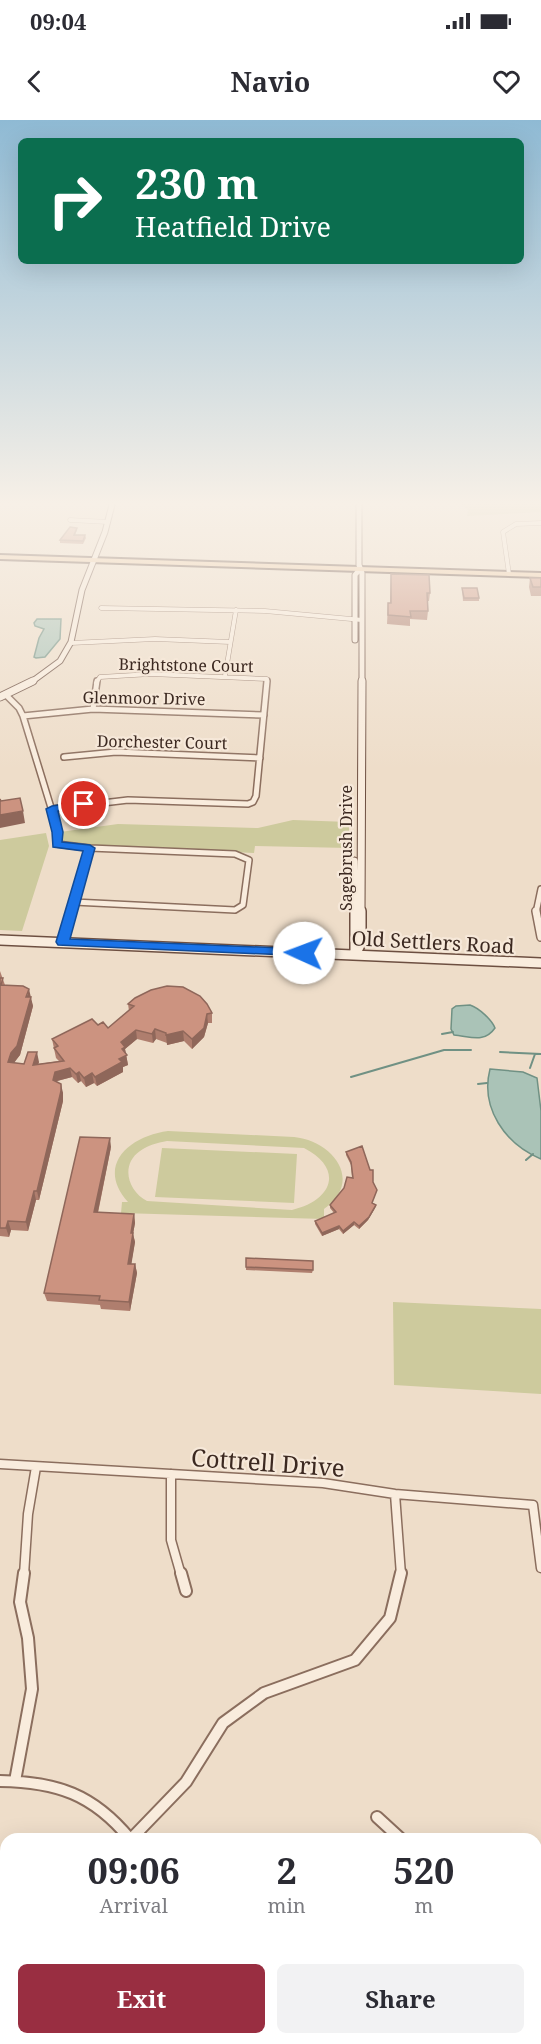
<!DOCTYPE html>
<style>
:root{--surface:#fff;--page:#f2f2f3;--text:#2b2b33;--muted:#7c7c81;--accent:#992e41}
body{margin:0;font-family:"Noto Serif",serif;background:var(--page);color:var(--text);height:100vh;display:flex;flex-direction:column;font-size:22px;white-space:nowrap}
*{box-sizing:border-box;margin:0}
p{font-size:20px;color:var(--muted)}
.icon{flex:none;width:33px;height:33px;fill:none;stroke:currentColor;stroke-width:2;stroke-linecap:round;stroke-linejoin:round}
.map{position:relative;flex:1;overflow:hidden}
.details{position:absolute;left:0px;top:1713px;width:542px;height:212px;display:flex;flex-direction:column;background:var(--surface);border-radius:18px 18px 0 0;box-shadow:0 6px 24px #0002}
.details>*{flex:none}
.hud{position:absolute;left:18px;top:18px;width:506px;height:126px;border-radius:9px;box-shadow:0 6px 24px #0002;background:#0b6e4f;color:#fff;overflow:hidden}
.pin{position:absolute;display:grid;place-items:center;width:51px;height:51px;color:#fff;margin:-26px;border:3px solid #fff;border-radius:50%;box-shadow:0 2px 6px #0007}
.me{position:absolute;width:66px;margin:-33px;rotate:272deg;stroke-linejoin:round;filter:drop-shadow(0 0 4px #0008)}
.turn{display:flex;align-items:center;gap:21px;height:126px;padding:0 18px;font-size:27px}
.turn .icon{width:78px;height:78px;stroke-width:2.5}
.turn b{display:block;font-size:42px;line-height:51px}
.eta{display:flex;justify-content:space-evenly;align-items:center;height:102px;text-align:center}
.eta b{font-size:36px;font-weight:700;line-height:42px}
.cta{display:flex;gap:12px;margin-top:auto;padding:12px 18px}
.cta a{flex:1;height:69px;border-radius:9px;background:var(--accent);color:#fff;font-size:24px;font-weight:700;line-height:69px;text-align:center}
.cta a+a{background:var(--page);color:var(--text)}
.status{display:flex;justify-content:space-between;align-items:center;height:42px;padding:0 30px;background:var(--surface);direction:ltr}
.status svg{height:16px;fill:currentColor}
header{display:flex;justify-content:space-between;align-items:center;height:78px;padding:0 18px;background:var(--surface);font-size:27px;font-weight:700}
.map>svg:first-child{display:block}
</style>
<div class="status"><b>09:04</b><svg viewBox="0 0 49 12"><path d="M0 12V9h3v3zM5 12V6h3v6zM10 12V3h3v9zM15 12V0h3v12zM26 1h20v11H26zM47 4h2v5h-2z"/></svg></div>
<header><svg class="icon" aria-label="back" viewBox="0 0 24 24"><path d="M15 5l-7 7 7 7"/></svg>Navio<svg class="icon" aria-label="heart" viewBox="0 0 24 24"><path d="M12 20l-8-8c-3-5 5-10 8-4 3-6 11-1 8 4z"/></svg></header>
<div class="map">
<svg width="541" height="1924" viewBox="0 0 541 1924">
<rect width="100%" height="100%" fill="#eeddc9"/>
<path fill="#cdca9d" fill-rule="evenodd" d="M 452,381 L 541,384 L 541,392 L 467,396 L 468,390 L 459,382 Z
M 293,700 L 349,702 L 349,728 L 255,726 L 254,733 L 60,724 L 60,712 L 118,704 L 258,708 Z
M 46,713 L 49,726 L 22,811 L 0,810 L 0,720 Z
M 168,1011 L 294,1017 C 333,1021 364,1061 324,1089 L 324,1099 L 121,1093 L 122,1082 L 128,1082 C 95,1045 130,1016 168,1011 ZM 167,1021 L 304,1028 C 345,1049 332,1081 292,1090 L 147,1081 C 128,1071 120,1045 140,1031 C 148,1025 157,1023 167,1021 Z
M 162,1028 L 297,1034 L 294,1083 L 155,1077 Z
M 393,1182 L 541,1189 L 541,1274 L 394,1265 Z"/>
<path fill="#aac3b7" stroke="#709184" stroke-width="1.5" d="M 42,499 L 61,499 L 60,519 L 45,537 L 36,538 L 34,537 L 39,518 L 44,509 L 35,506 L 34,503 L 37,499 Z
M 470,885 C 479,888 492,900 495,908 C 484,924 469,916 454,915 L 451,909 L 452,889 L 456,886 Z
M 490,949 L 523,952 L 537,958 L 541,991 L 541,1039 C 505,1024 480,988 490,949 Z"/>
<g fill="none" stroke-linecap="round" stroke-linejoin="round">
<path stroke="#709184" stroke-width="2" d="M 442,914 L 453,912
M 500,932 L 541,934
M 530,948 L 535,934
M 351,957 L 444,930 L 471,930
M 478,964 L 487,963
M 526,1040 L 533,1034"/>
<defs>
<path id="street-far4" d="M 70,400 L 108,402
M 509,454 L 503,412 L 516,404 L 541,403
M 101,488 L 265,491 L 362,500
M 71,523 L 155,519 L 230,522
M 225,556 L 236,490
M 96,563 L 100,557 L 151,554 L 267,559 L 267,563"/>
<path id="street-far3" d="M 6,575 L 19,588 L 23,596 L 56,704 L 57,724 L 90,728 L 235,734 L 249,740 L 243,785 L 235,790 L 74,782
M 93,589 L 97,561
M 23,596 L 93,589 L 264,595
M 64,637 L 116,632 L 260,638
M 52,689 L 128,680 L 248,684 L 253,682 L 256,676 L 267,561
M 71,793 L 90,728
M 536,793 L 541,769"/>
<path id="street-far2" d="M 536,791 L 541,817
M 63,822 L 72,791"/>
<path id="street-far1" d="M 0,1344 L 323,1363 L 395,1374 L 533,1385 L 541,1448
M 171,1354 L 171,1420 L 181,1455
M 395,1374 L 401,1455
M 24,1455 L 28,1394 L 36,1347"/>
<path id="street" d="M 181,1453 L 186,1471
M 0,1661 C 57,1662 93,1674 130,1719
M 15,1661 L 32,1569 L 28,1518 L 20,1482 L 24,1453
M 377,1697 L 401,1719
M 131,1719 L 186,1662 L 223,1603 L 264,1573 L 355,1540 L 390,1498 L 401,1453
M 0,1796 L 6,1793
M 536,1908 L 541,1910
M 149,1924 L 150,1918
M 250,1924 L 257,1918"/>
<path id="secondary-far2" d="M 359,381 L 359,445 L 362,453 L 362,563
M 355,520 L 355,455 L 360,449
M 30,563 L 60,541 L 71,522 L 82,470 L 105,412 L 113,381"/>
<path id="secondary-far1" d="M 0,577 L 33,561
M 354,741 L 355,793
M 361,793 L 362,561"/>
<path id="secondary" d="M 355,791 L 355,835
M 0,820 L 541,843
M 355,835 L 361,823 L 361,791"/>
<path id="primary" d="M 0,435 L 541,453 L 541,457 L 0,439 Z"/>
</defs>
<use href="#street-far4" stroke="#8b6e5e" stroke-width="5"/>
<use href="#street-far3" stroke="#8b6e5e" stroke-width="8"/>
<use href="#street-far2" stroke="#8b6e5e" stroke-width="10"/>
<use href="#street-far1" stroke="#8b6e5e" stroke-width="11"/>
<use href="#street" stroke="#8b6e5e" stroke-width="14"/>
<use href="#secondary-far2" stroke="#6d4f41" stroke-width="7"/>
<use href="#secondary-far1" stroke="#6d4f41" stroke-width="9"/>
<use href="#secondary" stroke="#6d4f41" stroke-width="12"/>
<use href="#primary" stroke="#593d32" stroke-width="4"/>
<use href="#street-far4" stroke="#f9ecdd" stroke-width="4"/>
<use href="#street-far3" stroke="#f9ecdd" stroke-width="5"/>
<use href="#street-far2" stroke="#f9ecdd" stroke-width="7"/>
<use href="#street-far1" stroke="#f9ecdd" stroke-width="8"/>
<use href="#street" stroke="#f9ecdd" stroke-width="10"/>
<use href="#secondary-far2" stroke="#f9ecdd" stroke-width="5"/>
<use href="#secondary-far1" stroke="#f9ecdd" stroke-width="7"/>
<use href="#secondary" stroke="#f9ecdd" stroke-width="9"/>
<use href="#primary" fill="#f0cba3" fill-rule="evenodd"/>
</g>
<path fill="#af7e6e" d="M 77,408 L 77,410 L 75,415 L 85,415 L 86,418 L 83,424 L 60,423 L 60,420 Z
M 391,454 L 430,473 L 429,481 L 427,481 L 428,491 L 427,500 L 410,499 L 410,506 L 387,504 L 388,483 L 390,483 Z
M 530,458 L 541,458 L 541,476 L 531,476 L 529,467 Z
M 462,468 L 479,478 L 479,481 L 463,481 Z
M 0,851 L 5,865 L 30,877 L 33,886 L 20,935 L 13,943 L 24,944 L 39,942 L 38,944 L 59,941 L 56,938 L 52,919 L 98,905 L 108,908 L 129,891 L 128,884 L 212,893 L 212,903 L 208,903 L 204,917 L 192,929 L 184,921 L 167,925 L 167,923 L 156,919 L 153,923 L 137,919 L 125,929 L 128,945 L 123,947 L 123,952 L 97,966 L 94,963 L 86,967 L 81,961 L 78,963 L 72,957 L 57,961 L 63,973 L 63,981 L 39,1080 L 36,1080 L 28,1111 L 11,1110 L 9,1117 L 0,1116 Z
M 111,1027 L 98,1093 L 134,1094 L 135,1103 L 133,1114 L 135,1122 L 131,1144 L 135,1144 L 137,1153 L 130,1191 L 101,1189 L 100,1185 L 47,1181 L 44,1173 Z
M 346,1032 L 373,1062 L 377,1070 L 372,1083 L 376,1085 L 375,1088 L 368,1100 L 359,1109 L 354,1105 L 343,1114 L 339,1109 L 322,1116 L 315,1104 L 315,1101 L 334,1093 L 330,1088 L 330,1085 L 352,1058 L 351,1045 L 346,1035 Z
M 246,1138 L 313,1150 L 312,1153 L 246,1150 Z"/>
<path fill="#8f675a" d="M 23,691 L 25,703 L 0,708 L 0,695 Z
M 29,869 L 33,886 L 20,935 L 14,943 L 8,942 Z
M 207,894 L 208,903 L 204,917 L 192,929 L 192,919 Z
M 155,909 L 156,919 L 153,923 L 152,914 Z
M 136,910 L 137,919 L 125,929 L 128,945 L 123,947 L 123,952 L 97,966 L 95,957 L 119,939 L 121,922 Z
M 183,911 L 184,921 L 167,925 L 166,915 Z
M 37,932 L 39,942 L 35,954 L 33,945 Z
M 70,948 L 72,957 L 57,961 L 55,970 L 53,960 L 55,952 Z
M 79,952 L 81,961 L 78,963 L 76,954 Z
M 92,953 L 94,963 L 86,967 L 84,958 Z
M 61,964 L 63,973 L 63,981 L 39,1080 L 37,1071 Z
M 110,1018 L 111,1027 L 96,1101 L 94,1092 Z
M 34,1071 L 36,1080 L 28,1111 L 26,1102 Z
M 376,1085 L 375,1088 L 368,1100 L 359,1109 L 359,1106 Z
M 134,1094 L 135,1103 L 133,1114 L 135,1122 L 130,1153 L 128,1144 L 131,1113 Z
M 8,1101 L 11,1110 L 9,1117 L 6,1108 Z
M 354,1102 L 354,1105 L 343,1114 L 343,1111 Z
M 339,1106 L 339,1109 L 322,1116 L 322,1113 Z
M 135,1144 L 137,1153 L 130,1191 L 129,1182 Z"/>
<path fill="#cc9380" stroke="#8f675a" stroke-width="1.5" d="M 70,407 L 77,408 L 74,415 L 85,415 L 83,421 L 60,420 Z
M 391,454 L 429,455 L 430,473 L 427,473 L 428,491 L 410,491 L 411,497 L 388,495 L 388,483 L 391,483 Z
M 530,458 L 541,458 L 541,467 L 533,467 Z
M 462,468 L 477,468 L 479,478 L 464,478 Z
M 20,678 L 23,691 L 0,695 L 0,679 L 1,681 Z
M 0,858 L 3,858 L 1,865 L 23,866 L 29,869 L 26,877 L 31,877 L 17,926 L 11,933 L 8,942 L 24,944 L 28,932 L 37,932 L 33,945 L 64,941 L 54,928 L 58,926 L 52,919 L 92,899 L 98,905 L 103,902 L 108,908 L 134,886 L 128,884 L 135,878 L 151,870 L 167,866 L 183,867 L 200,876 L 207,884 L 212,893 L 207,894 L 204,908 L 192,919 L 183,911 L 166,915 L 166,913 L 155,909 L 152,914 L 136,910 L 121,922 L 125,927 L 122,929 L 127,935 L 119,939 L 122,942 L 95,957 L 92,953 L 84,958 L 79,952 L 76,954 L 70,948 L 55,952 L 53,960 L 61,964 L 61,971 L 37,1071 L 34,1071 L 26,1102 L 8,1101 L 6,1108 L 0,1108 Z
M 80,1017 L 110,1018 L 94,1092 L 134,1094 L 131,1113 L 133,1113 L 128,1144 L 135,1144 L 129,1182 L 99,1180 L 100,1176 L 44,1173 Z
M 362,1026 L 370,1050 L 373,1050 L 373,1062 L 377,1070 L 372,1083 L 376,1085 L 369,1097 L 359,1106 L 354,1102 L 343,1111 L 339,1106 L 322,1113 L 315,1101 L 336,1092 L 330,1085 L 344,1068 L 347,1057 L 353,1058 L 351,1042 L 346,1032 Z
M 246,1138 L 313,1141 L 313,1150 L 246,1147 Z"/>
<linearGradient id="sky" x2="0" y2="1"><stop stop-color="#8fbad4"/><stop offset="0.59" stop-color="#f7f0e7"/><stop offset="1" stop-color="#f7f0e7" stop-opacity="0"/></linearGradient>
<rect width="541" height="650" fill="url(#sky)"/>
<path fill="#1a73e8" stroke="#114b97" stroke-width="1.5" d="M 84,681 L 88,682 L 88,686 L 58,691 L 63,712 L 62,722 L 90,725 L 95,728 L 70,819 L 304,829 L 310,833 L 309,836 L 58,825 L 56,822 L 83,731 L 53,727 L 52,712 L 46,689 L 52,686 Z"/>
<g text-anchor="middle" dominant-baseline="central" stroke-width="4.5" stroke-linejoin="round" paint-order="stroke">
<g font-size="16" fill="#3c2921" stroke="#f6e8d9">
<text transform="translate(186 545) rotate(1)">Brightstone Court</text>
<text transform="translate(144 578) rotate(1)">Glenmoor Drive</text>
<text transform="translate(162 622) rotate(1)">Dorchester Court</text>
<text transform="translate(346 728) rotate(-90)">Sagebrush Drive</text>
</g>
<g font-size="20" fill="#3c2921" stroke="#f6e8d9">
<text transform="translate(433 822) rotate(3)">Old Settlers Road</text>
</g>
<g font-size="24" fill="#3c2921" stroke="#f6e8d9">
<text transform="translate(268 1342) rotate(4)">Cottrell Drive</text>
</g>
</g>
</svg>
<div class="pin" style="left:84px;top:684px;background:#d93025"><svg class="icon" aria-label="arrive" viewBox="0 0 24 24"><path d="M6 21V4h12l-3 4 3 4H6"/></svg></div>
<svg class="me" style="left:304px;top:833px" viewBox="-20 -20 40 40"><circle r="19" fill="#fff"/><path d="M0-13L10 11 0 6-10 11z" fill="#1a73e8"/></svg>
<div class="hud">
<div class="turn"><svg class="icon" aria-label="right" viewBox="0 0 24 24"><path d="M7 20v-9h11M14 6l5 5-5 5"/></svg><div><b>230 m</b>Heatfield Drive</div></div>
</div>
<section class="details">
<div class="eta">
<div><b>09:06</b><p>Arrival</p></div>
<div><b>2</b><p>min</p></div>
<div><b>520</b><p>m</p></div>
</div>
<div class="cta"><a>Exit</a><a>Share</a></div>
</section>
</div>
